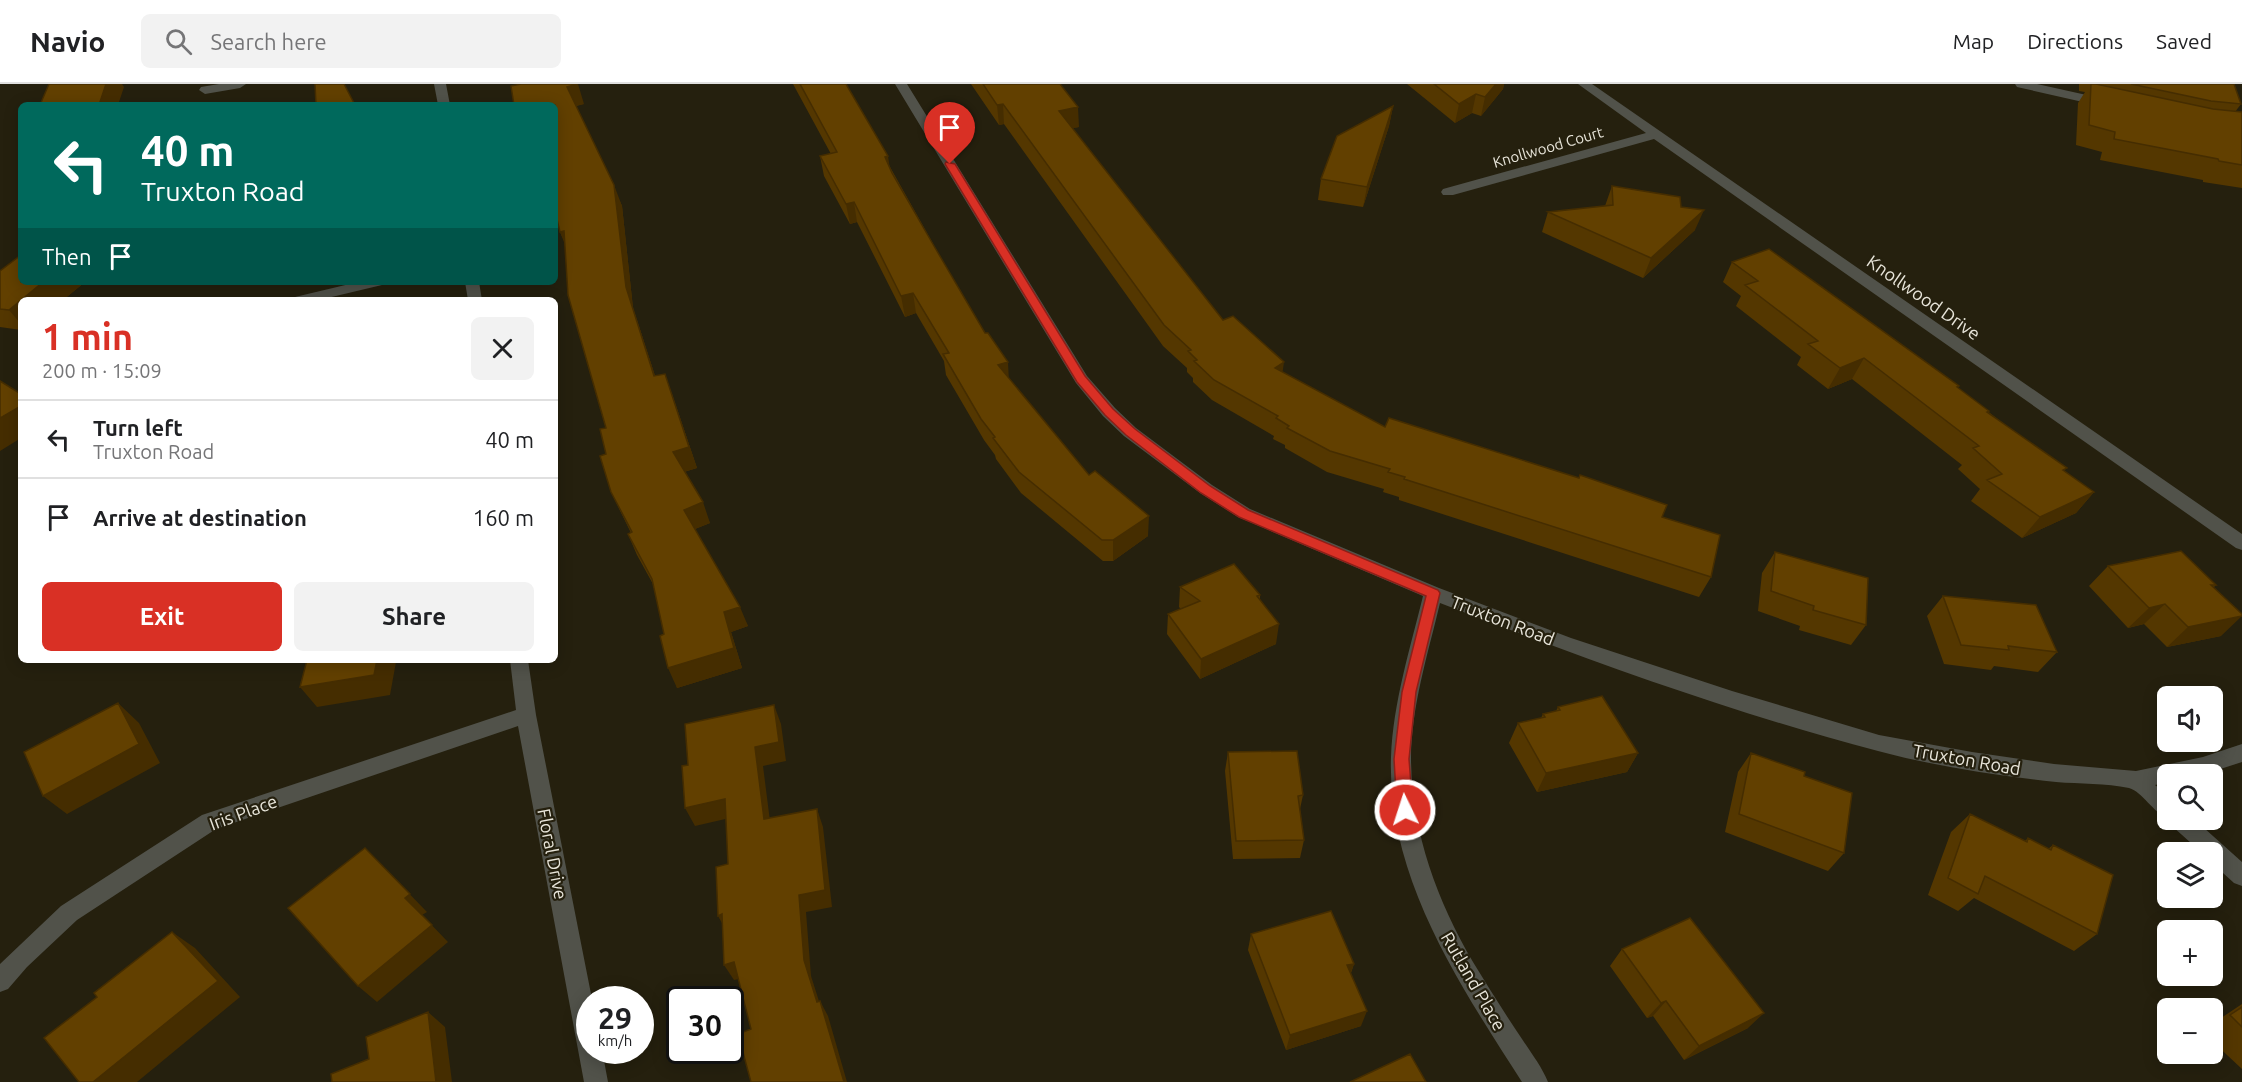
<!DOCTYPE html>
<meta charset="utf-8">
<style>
:root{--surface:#fff;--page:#f2f2f2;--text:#202124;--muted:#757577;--line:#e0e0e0;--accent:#d93025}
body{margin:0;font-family:Ubuntu,sans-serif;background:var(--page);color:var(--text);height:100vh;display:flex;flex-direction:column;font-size:22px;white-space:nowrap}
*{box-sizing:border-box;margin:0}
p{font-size:20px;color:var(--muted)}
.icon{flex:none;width:33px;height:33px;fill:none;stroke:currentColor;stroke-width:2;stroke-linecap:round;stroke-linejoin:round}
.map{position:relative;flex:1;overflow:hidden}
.drawer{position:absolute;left:18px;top:213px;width:540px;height:366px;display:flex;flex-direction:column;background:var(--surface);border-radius:9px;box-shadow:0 3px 15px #0003}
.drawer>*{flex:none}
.guide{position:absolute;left:18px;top:18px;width:540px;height:183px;border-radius:9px;box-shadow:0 3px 15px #0003;background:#00695c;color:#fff;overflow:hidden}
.tools{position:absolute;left:2157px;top:602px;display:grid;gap:12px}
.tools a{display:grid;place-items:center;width:66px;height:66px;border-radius:9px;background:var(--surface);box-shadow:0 3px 15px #0003;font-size:30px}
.speed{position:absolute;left:576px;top:902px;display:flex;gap:12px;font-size:30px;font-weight:700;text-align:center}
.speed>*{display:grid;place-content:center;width:78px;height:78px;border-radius:50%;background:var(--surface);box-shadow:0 3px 15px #0003;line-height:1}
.speed small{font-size:15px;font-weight:400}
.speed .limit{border:3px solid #111;border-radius:9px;background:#fff;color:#111}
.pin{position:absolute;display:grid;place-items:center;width:51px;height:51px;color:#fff;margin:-62px -26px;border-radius:50% 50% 50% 0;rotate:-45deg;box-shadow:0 0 6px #0007}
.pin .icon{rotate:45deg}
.me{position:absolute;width:66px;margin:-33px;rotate:356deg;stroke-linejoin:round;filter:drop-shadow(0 0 4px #0008)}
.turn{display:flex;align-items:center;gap:21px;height:126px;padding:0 24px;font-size:27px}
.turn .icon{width:78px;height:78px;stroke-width:2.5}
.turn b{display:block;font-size:42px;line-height:51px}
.then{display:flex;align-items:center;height:57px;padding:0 24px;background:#0003;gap:12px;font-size:22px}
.round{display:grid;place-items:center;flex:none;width:63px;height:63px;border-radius:9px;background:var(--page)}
.head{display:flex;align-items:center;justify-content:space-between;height:102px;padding:0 24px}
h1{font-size:36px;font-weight:700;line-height:45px;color:var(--accent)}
.button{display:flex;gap:12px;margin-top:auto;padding:12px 24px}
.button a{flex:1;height:69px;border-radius:9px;background:var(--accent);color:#fff;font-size:24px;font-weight:700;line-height:69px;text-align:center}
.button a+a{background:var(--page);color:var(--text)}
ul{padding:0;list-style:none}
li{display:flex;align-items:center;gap:18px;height:78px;padding:0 24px;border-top:2px solid var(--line)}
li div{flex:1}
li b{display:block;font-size:22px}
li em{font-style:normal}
header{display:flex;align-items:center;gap:36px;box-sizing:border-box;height:84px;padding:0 30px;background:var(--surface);border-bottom:2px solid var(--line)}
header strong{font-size:28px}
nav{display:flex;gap:33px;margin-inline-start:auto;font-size:21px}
.search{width:420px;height:54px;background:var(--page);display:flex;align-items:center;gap:15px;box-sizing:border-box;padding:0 21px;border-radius:9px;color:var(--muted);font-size:22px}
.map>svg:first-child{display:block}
</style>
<header>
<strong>Navio</strong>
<div class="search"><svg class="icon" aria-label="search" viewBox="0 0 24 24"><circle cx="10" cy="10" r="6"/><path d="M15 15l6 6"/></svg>Search here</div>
<nav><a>Map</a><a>Directions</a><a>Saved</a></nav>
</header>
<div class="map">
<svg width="2242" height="998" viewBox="0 0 2242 998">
<rect width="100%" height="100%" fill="#25200e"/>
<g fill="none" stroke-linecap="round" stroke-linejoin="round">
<path fill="#51524a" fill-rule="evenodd" d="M 219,0 L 246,0 L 240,4 L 205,10 L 199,6 L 201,3 Z
M 434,0 L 446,0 L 450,21 L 438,21 Z
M 895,0 L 907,0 L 1087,292 L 1115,324 L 1136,344 L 1212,401 L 1250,425 L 1439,504 L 1571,554 L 1732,607 L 1879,651 L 1972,668 L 2054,680 L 2136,687 L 2203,673 L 2242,660 L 2242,678 L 2205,690 L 2168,690 L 2168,698 L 2155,701 L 2168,711 L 2168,734 C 2153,729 2143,708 2129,704 C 2106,699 2080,700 2056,698 C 1998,692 1934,682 1878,667 C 1729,628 1583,574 1440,519 C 1428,570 1411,623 1411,676 C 1412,749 1437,816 1473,878 C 1489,904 1505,930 1522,955 C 1531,969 1542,983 1548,998 L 1522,998 C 1460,901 1387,794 1391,673 C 1393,619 1410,565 1423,512 L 1238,433 L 1200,409 L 1124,352 L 1103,332 L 1076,299 Z
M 1578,0 L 1592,0 L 2242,450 L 2242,466 L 2236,464 L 1654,55 L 1453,111 L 1443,111 L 1441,108 L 1443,105 L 1646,49 Z
M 2015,0 L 2037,0 L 2109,16 L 2111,19 L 2105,23 L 2017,3 Z
M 358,198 L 384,198 L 382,201 L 319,216 L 293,216 L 295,213 Z
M 465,198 L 479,198 L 482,216 L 468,216 Z
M 510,576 L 528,576 L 536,631 L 592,915 L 590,915 L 590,966 L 602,966 L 608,998 L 584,998 L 518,642 L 216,745 L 77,836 L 27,883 L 8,905 L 0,908 L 0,880 L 61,822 L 202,731 L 516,626 Z
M 2169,735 L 2194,735 L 2242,778 L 2242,802 L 2234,799 L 2212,779 L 2212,768 L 2201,768 L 2172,742 Z"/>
</g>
<path fill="#543700" d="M 793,0 L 846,0 L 890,83 L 1009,295 L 1089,391 L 1148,452 L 1113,477 L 1103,477 L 1021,409 L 996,375 L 995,371 L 984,356 L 946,291 L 944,277 L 916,229 L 905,233 L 857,138 L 850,140 L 824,92 L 820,72 L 831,70 Z
M 971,0 L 1060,0 L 1079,43 L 1072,44 L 1223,236 L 1282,288 L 1385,343 L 1662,433 L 1711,493 L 1699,513 L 1399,416 L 1399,413 L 1383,408 L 1384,405 L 1327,388 L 1285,364 L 1285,361 L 1273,355 L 1274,352 L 1212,316 L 1193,298 L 1193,294 L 1187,288 L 1187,284 L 1163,262 L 1004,40 L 999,41 Z
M 1407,0 L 1504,0 L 1503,5 L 1481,32 L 1472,29 L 1455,39 Z
M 2079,0 L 2234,0 L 2241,20 L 2235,28 L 2242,28 L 2242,104 L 2203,98 L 2203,96 L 2100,76 L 2102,68 L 2076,61 L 2078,19 L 2085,8 L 2079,7 Z
M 584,20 L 576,22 L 622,122 L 633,224 L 655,292 L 672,310 L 697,384 L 684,388 L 710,439 L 695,445 L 748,542 L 731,548 L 742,584 L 677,604 L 653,500 L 637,471 L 628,450 L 631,449 L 611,408 L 606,370 L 606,344 L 565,159 L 560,148 L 555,21 Z
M 1393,22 L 1389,42 L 1363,123 L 1318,116 L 1321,95 Z
M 1612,102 L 1695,146 L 1643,194 L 1542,148 L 1548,128 L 1605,122 Z
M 1732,178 L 1958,304 L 2064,387 L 2094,408 L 2076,429 L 2022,454 L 1971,417 L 1980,405 L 1958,385 L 1962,381 L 1852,295 L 1828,305 L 1797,281 L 1801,273 L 1736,222 L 1741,212 L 1723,198 Z
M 0,187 L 21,198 L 85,198 L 63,216 L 21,216 L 21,246 L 0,243 Z
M 1775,468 L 1866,541 L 1851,561 L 1799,546 L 1800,542 L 1758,527 L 1762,489 Z
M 2108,482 L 2216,501 L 2214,503 L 2221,552 L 2167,563 L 2144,540 L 2128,544 L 2089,502 Z
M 1180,503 L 1260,511 L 1260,516 L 1276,560 L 1200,595 L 1167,550 L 1168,530 L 1181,525 L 1179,523 Z
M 1943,512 L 2057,568 L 2038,588 L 1994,582 L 1991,586 L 1944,580 L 1927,532 Z
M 1558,623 L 1638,669 L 1627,688 L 1537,708 L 1509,659 L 1518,639 L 1541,634 L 1543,630 L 1556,627 Z
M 1228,668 L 1303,711 L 1300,725 L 1304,756 L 1300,774 L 1233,775 L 1225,687 Z
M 1751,669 L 1804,692 L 1844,769 L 1828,787 L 1725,748 L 1738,688 Z
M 1970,730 L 2025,757 L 2028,754 L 2048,765 L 2053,761 L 2097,850 L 2074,867 L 1974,814 L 1958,827 L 1928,811 L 1951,748 Z
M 1251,850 L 1354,880 L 1351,889 L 1361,942 L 1286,966 L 1248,866 Z
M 1622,865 L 1748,944 L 1684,976 L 1653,932 L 1647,934 L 1610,882 Z
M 2242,920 L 2242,985 L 2212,957 L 2212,940 Z"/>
<path fill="#452d00" d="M 106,0 L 122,0 L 124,3 L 118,21 L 99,21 Z
M 578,0 L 584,20 L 574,22 L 567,3 Z
M 1496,0 L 1504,0 L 1503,5 L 1481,32 L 1485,13 Z
M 1476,10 L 1472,29 L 1455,39 L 1459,20 Z
M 1003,20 L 1004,40 L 999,41 L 997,21 Z
M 1393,22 L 1389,42 L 1363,123 L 1367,103 Z
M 1078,23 L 1079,43 L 1060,47 L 1059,27 Z
M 888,72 L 891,92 L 885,73 Z
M 614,101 L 622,122 L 633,224 L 662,313 L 654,292 L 626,203 Z
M 854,118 L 857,138 L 850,140 L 846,120 Z
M 1704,126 L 1695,146 L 1643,194 L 1651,174 Z
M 564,147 L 568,168 L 560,148 Z
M 43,198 L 85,198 L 63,216 L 22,216 Z
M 913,209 L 916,229 L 905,233 L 901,212 Z
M 21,216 L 21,240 L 9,226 Z
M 1864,274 L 1852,295 L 1828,305 L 1840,284 Z
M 1008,278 L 1009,299 L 998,281 Z
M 1284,278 L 1281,299 L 1275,284 Z
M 665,290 L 697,384 L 680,389 L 673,368 Z
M 21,322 L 21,354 L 0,367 L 0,334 Z
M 2094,408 L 2076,429 L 2022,454 L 2040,433 Z
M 703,418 L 710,439 L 692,446 L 684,426 Z
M 1149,432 L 1148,452 L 1113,477 L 1113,456 Z
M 2165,520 L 2144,540 L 2128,544 L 2149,524 Z
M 740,523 L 748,542 L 731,548 L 742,584 L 677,604 L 668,584 L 724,528 Z
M 2242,532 L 2221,552 L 2167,563 L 2188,543 Z
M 1279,540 L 1276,560 L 1200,595 L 1201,575 Z
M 377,576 L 394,576 L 396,578 L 390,611 L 317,623 L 300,603 Z
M 118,619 L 139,639 L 160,679 L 67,730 L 43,712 Z
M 774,621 L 781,640 L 786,677 L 763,682 L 772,753 L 764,735 L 755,663 Z
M 1638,669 L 1627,688 L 1537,708 L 1546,689 Z
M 725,715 L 734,733 L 695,742 L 685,724 Z
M 817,725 L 823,743 L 832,823 L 806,828 L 811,892 L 824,933 L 817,918 L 804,876 L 799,811 Z
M 365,764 L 427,828 L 422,831 L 448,858 L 377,918 L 358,902 L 405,814 Z
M 722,830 L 727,848 L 718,832 Z
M 172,848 L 195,864 L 240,913 L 137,998 L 93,998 Z
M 734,878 L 744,894 L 734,896 L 724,881 Z
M 1354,880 L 1348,896 L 1347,881 Z
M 820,917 L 828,932 L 847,998 L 844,998 Z
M 1666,917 L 1653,932 L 1647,934 L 1661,919 Z
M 1367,927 L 1361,942 L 1286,966 L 1290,951 Z
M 428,928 L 445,943 L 452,998 L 436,998 Z
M 1764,929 L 1748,944 L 1684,976 L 1699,962 Z"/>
<path fill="#624000" stroke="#452d00" stroke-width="1.5" d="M 49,0 L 106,0 L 99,21 L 40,21 Z
M 315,0 L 344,0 L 355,21 L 316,21 Z
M 521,0 L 577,0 L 567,3 L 614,101 L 626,203 L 654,292 L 665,290 L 689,363 L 673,368 L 703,418 L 684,426 L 740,523 L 724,528 L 734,564 L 668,584 L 660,552 L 664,550 L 652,495 L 628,450 L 632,448 L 611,408 L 600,372 L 606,370 L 600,345 L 606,344 L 568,211 L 564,147 L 560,148 L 555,127 L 555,21 L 514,21 L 511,2 Z
M 800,0 L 846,0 L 888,72 L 885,73 L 892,89 L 934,162 L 985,249 L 988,249 L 1008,278 L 998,281 L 1089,391 L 1095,387 L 1149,432 L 1113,456 L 1102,456 L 1019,388 L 993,354 L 995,353 L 981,335 L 943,270 L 949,269 L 913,209 L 901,212 L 854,118 L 846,120 L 820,72 L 837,68 Z
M 983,0 L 1060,0 L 1078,23 L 1059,27 L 1223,236 L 1233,232 L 1284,278 L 1275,284 L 1385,343 L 1389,334 L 1579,394 L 1580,391 L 1667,421 L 1662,433 L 1720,451 L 1711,493 L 1404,395 L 1405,393 L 1388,388 L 1390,385 L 1330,367 L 1287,344 L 1289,342 L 1276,334 L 1278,332 L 1214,296 L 1194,277 L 1197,276 L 1188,267 L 1191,266 L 1164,241 L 1003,20 L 997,21 Z
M 1434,0 L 1496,0 L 1485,13 L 1476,10 L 1459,20 Z
M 2091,0 L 2096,0 L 2213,25 L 2242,28 L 2242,81 L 2219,77 L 2218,75 L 2114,55 L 2115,48 L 2089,41 Z
M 2131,0 L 2234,0 L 2241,20 L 2211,17 Z
M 1393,22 L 1367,103 L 1321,95 L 1337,52 Z
M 1612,102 L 1680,113 L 1681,123 L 1704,126 L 1651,174 L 1548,128 L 1613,121 Z
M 1769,165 L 1959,302 L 1957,303 L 1989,327 L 1987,328 L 2067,384 L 2063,386 L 2094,408 L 2040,433 L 1987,396 L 2002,390 L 1973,364 L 1979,362 L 1864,274 L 1840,284 L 1808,260 L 1818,257 L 1745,201 L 1758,197 L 1732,178 Z
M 21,171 L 21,198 L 43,198 L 9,226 L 0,225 L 0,187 Z
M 0,297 L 21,310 L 21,322 L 0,334 Z
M 2181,467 L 2216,501 L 2211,501 L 2242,530 L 2242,532 L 2188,543 L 2165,520 L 2149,524 L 2108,482 Z
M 1775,468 L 1868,494 L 1866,541 L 1813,526 L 1814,522 L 1771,507 Z
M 1234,480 L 1260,511 L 1257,512 L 1279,540 L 1201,575 L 1168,530 L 1200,517 L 1180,503 Z
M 1943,512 L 2036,521 L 2057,568 L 2008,562 L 2009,566 L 1961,561 Z
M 307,576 L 377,576 L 374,591 L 300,603 Z
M 1602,612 L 1638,669 L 1546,689 L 1518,639 L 1545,633 L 1543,630 L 1560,626 L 1558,623 Z
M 118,619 L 139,660 L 43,712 L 24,668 Z
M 774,621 L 779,658 L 755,663 L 764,735 L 817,725 L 825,806 L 799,811 L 804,876 L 817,918 L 820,917 L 844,998 L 751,998 L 738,950 L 751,945 L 734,878 L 724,881 L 722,830 L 718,832 L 716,783 L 728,780 L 725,715 L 685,724 L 682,682 L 688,681 L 685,640 Z
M 1297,667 L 1303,711 L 1298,712 L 1304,756 L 1236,757 L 1228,668 Z
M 1751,669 L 1805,688 L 1804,692 L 1852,709 L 1844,769 L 1739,730 Z
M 1970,730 L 2027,758 L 2028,754 L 2051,766 L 2053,761 L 2113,791 L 2097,850 L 1985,792 L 1978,810 L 1948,794 Z
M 365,764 L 410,810 L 405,814 L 432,841 L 358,902 L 288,824 Z
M 1331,827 L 1354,880 L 1347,881 L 1367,927 L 1290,951 L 1251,850 Z
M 1690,834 L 1764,929 L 1699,962 L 1666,917 L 1661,919 L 1622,865 Z
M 172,848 L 218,897 L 93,998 L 79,998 L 44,954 L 97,913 L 94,909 Z
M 2242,923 L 2242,943 L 2230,931 Z
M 428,928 L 436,998 L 332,998 L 331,990 L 369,975 L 366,953 Z
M 1410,970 L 1426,998 L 1350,998 Z"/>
<path fill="#d93025" stroke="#8d1f18" stroke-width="1.5" d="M 946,78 L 955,80 L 1085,292 L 1113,325 L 1135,345 L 1210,402 L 1248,426 L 1438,506 L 1440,509 L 1416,608 L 1409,675 L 1413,726 L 1411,731 L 1405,733 L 1399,731 L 1397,726 L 1394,675 L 1402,608 L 1426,512 L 1239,433 L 1201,409 L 1126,351 L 1105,331 L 1077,298 L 945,80 Z"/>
<g text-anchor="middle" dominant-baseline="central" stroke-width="4.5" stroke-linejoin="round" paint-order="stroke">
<g font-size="15" fill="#e8e5da" stroke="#25200e">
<text transform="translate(1548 63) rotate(-16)">Knollwood Court</text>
</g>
<g font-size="18" fill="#e8e5da" stroke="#25200e">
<text transform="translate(1924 213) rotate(35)">Knollwood Drive</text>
<text transform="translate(1503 536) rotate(21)">Truxton Road</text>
<text transform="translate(1967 675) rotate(10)">Truxton Road</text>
<text transform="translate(243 728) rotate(-20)">Iris Place</text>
<text transform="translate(553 770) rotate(79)">Floral Drive</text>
<text transform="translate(1474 897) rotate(60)">Rutland Place</text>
</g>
</g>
</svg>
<div class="tools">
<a><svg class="icon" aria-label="sound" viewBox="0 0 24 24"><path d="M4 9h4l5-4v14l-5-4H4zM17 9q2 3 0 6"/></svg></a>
<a><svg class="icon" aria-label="search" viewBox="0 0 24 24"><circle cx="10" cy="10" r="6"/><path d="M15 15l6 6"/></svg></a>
<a><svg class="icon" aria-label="layers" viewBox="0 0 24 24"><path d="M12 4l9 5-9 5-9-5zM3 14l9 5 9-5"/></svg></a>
<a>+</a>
<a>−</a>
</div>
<div class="speed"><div>29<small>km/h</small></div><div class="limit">30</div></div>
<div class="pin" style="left:950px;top:80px;background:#d93025"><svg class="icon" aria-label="arrive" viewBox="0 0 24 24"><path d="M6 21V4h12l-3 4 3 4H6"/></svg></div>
<svg class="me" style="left:1405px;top:726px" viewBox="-20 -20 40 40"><circle r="17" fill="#d93025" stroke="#fff" stroke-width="3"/><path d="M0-11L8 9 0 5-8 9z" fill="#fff"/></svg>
<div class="guide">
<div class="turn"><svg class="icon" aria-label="left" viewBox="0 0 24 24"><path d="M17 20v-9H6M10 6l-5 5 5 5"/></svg><div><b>40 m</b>Truxton Road</div></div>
<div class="then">Then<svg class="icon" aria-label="arrive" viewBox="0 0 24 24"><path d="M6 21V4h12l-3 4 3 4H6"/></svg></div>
</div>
<section class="drawer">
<div class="head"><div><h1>1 min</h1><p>200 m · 15:09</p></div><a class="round"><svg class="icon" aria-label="close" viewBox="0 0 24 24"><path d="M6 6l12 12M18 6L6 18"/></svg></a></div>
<ul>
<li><svg class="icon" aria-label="left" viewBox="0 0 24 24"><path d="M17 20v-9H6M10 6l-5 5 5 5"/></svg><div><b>Turn left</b><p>Truxton Road</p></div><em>40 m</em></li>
<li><svg class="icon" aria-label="arrive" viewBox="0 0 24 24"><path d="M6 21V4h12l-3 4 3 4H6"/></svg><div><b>Arrive at destination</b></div><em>160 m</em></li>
</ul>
<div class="button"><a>Exit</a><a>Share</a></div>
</section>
</div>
